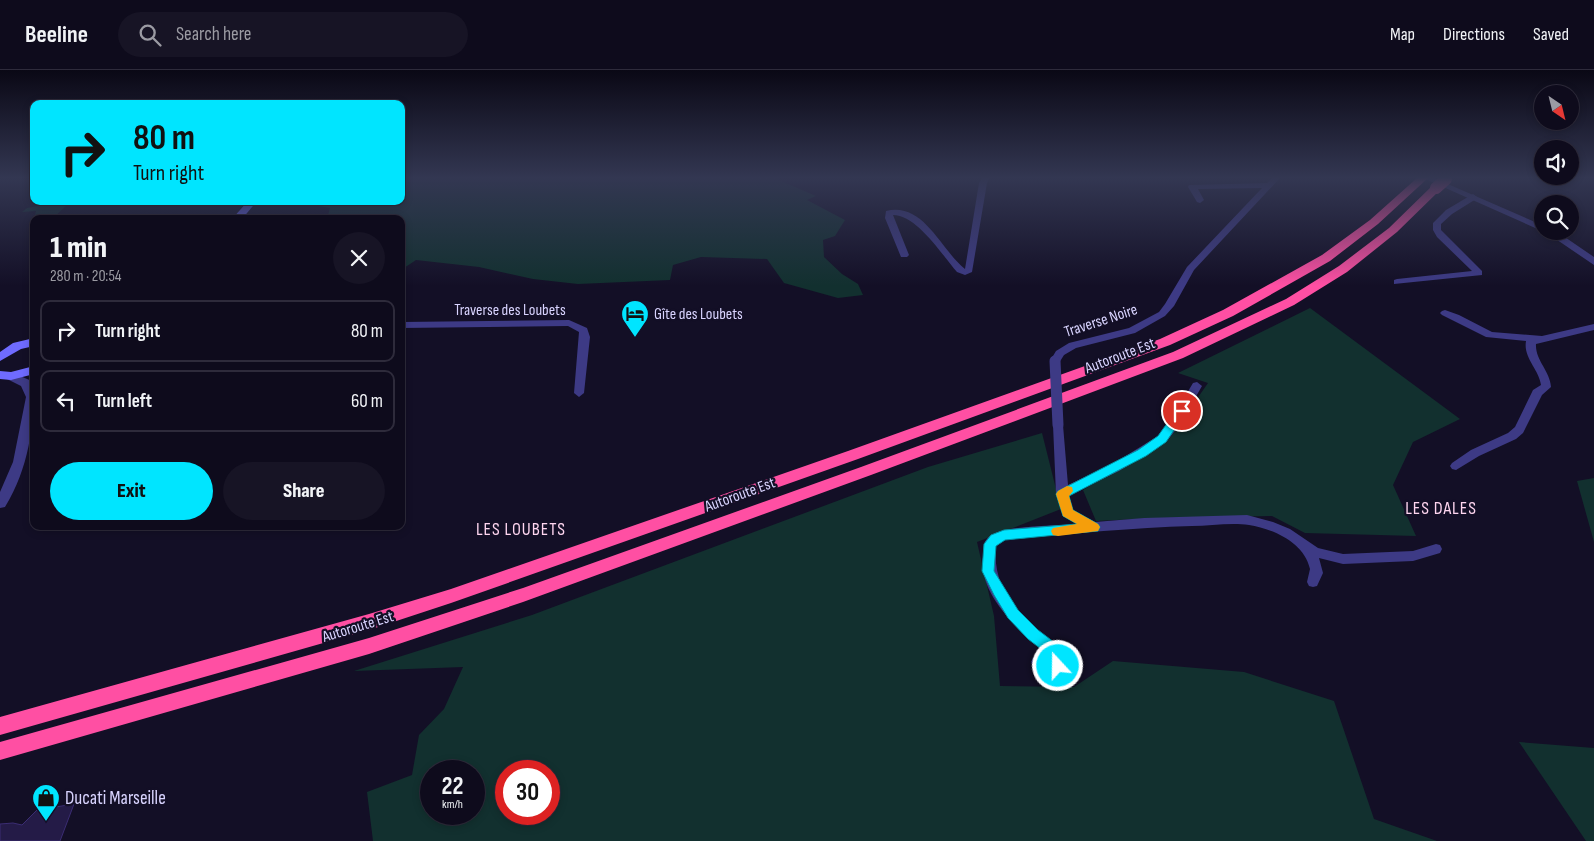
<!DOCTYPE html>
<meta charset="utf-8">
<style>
:root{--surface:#0e0b1c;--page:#171425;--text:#f1f3f6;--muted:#9b9ba3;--line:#2e2b3b;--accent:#00e5ff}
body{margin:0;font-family:"Sofia Sans Condensed",sans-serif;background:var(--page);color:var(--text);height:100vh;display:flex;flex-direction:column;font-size:19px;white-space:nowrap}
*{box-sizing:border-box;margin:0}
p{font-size:16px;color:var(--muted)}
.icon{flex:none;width:28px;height:28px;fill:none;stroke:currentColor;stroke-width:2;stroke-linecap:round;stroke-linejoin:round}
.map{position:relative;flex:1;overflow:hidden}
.details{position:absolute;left:30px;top:145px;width:375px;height:315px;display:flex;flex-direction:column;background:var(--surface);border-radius:10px;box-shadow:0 2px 8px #0003,0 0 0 1px var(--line)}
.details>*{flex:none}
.top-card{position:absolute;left:30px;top:30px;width:375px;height:105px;border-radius:10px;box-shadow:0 2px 8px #0003,0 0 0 1px var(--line);background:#00e5ff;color:#111;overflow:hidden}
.needle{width:32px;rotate:145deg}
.buttons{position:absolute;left:1534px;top:15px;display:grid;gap:10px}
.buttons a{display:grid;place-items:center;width:45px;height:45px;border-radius:50%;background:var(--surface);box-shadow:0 2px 8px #0003,0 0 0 1px var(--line);font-size:25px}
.speed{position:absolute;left:420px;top:690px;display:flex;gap:10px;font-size:25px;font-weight:700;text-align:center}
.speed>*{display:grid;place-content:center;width:65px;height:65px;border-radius:50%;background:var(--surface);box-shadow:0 2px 8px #0003,0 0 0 1px var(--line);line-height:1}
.speed small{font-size:12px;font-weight:400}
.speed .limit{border:8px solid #d22;background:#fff;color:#111}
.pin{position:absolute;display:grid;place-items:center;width:42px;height:42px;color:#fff;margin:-21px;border:2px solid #fff;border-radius:50%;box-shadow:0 1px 5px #0007}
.me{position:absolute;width:55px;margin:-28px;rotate:339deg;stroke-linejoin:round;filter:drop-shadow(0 0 4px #0008)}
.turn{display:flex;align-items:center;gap:18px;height:105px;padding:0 20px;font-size:22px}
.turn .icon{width:65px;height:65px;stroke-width:2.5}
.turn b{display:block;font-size:35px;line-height:42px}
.round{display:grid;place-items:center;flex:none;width:52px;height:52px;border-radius:26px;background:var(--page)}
.overview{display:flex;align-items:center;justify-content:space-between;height:85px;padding:0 20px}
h1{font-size:30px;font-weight:800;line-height:38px}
.cta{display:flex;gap:10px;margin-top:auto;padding:10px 20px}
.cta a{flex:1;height:58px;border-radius:30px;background:var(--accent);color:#111;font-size:20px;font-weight:800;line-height:58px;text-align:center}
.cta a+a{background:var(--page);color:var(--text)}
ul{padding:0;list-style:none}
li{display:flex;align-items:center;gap:15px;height:62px;margin:0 10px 8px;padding:0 10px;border:2px solid var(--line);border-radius:10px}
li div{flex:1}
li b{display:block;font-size:19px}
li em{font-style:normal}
header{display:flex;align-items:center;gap:30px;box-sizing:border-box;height:70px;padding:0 25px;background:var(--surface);border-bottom:1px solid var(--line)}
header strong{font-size:24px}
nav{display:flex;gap:28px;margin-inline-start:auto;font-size:18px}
.search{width:350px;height:45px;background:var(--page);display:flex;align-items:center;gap:12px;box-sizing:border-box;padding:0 18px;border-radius:28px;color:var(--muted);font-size:19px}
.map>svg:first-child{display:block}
</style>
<header>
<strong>Beeline</strong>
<div class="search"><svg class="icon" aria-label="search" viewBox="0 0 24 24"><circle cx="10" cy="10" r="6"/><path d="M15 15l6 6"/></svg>Search here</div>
<nav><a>Map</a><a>Directions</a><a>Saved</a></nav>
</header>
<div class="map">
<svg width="1594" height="771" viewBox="0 0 1594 771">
<rect width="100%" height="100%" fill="#130f26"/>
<path fill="#12302f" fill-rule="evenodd" d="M 401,108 L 780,108 L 779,110 L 816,126 L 807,130 L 845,150 L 835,166 L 823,170 L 824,187 L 842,204 L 858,214 L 863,225 L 838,228 L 784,213 L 767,189 L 701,187 L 673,195 L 670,210 L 578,214 L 533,209 L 479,197 L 416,190 L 401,200 L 401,149 L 327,149 L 330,138 L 295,132 L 401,131 Z
M 45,131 L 50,131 L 49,134 L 78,131 L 70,132 L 52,149 L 34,149 L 36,141 L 22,142 L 27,138 L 44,135 Z
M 1310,238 L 1460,349 L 1413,372 L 1393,415 L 1416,466 L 1305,463 L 1272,446 L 1158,448 L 1096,451 L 1083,420 L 1169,369 L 1208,313 L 1178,303 Z
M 1042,363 L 1061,439 L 977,472 L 994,546 L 1000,616 L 1074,617 L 1113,591 L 1244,602 L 1334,631 L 1374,749 L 1437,771 L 373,771 L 367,722 L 412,705 L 419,665 L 444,639 L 463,597 L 354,601 L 532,545 L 928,397 ZM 431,701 L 474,701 L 474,744 L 431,744 ZM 506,701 L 549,701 L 549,744 L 506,744 Z
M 1594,408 L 1594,472 L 1577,411 Z
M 1519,672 L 1594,678 L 1594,771 L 1586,771 Z"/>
<path fill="#241b47" stroke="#3b2d73" d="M 74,734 L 60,771 L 0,771 L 0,754 L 13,753 L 22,755 L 37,740 Z"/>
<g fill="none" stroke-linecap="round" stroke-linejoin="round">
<path fill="#3d3a85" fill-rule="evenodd" d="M 982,108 L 990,108 L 987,113 L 972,202 L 965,205 L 957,202 C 942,185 917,145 893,145 L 909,185 L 907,187 L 901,187 L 885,148 L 886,141 C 924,132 940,179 965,199 L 979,113 Z
M 1272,108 L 1280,108 L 1194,200 L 1174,236 L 1165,246 L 1135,263 L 1076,278 L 1064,285 L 1059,293 L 1051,293 L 1050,291 L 1056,281 L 1069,273 L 1129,258 L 1159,242 L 1165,234 L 1187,197 L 1262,118 L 1198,119 L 1204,130 L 1200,133 L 1197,132 L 1188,117 L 1189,115 L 1267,113 Z
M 1473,124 L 1477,127 L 1476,129 L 1452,144 L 1441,154 L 1441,160 L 1482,201 L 1482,205 L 1394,214 L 1394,210 L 1397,209 L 1472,201 L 1437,167 L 1433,160 L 1433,153 L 1446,140 Z
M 1445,240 L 1459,245 L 1492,262 L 1542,266 L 1594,254 L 1594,260 L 1536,274 C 1535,290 1550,301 1551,317 L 1542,325 L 1523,363 L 1516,369 L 1479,386 L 1456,400 L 1452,399 L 1450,396 L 1452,393 L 1471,380 L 1508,363 L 1515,357 L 1533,320 L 1541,315 C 1539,299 1523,288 1526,271 L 1486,267 L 1442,245 L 1440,243 L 1442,241 Z
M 569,250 L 587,258 L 590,267 L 584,323 L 579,327 L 574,323 L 579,262 L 568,256 L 401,258 L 401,252 Z
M 1197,312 L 1202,316 L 1179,356 L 1166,372 L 1119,401 L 1069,425 L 1072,440 L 1095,452 L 1144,448 L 1247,445 L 1273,452 L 1290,459 L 1318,478 L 1343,484 L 1413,481 L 1436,474 L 1440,475 L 1442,479 L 1440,483 L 1413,491 L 1343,494 L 1319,488 L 1323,503 L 1317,516 L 1313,517 L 1309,516 L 1307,512 L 1310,499 C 1304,472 1273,459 1249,455 C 1231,452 1210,456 1192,456 C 1129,458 1067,464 1005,470 L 996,476 C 991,527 1030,554 1067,583 L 1069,587 L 1063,600 L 1058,602 L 1033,596 L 1031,592 L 1033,588 L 1038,586 L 1054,589 C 1025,566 978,528 983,487 C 983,479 983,471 990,466 C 1005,455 1057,456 1077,454 L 1063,446 L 1056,424 L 1053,355 L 1054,352 L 1058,351 L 1063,355 L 1068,415 L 1111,395 L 1158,366 L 1171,350 L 1193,313 Z"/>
<path fill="#3d3a85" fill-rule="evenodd" d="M 1423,108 L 1434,108 L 1542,155 L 1542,161 Z
M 1544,161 L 1556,161 L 1594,187 L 1594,195 Z
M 11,302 L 34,312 C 34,356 29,398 5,437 L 0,438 L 0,422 L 13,392 L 26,327 L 21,316 L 7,309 L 5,306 Z"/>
<path fill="#6f6bff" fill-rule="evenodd" d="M 248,131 L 257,131 L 242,149 L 232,149 Z
M 34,268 L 34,276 L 21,279 L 0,291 L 0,282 L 13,273 Z
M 34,296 L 34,304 L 11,310 L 0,309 L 0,301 L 11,302 Z"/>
<path fill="#ff4fa3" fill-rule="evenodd" d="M 1417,108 L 1428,108 L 1378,154 L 1330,191 L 1233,246 L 1170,275 L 858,389 L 451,533 L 369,560 L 0,665 L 0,647 L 369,544 L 451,519 L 848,381 L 1160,269 L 1223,240 L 1322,185 L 1370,150 Z
M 1436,115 L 1442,118 L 1440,120 L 1397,162 L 1347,202 L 1294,235 L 1183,288 L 871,405 L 523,532 L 369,584 L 0,690 L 0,672 L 369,568 L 523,518 L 861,397 L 1173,282 L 1286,229 L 1339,196 L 1389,158 L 1432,116 Z"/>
<path stroke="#3d3a85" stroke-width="11" d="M 1055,291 L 1058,355"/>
<path stroke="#ff4fa3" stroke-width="12" d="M 1436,118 L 1446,109"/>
</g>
<linearGradient id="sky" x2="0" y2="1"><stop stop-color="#0a0815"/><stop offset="0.5" stop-color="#333752"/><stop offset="1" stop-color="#333752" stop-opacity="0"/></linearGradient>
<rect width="1594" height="216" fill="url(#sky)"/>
<path fill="#00e5ff" stroke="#0095a6" d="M 1182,337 L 1187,341 L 1166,372 L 1146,386 L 1069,426 L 1073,440 L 1098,454 L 1100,457 L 1098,461 L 1005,470 L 996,476 L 994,501 L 1018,540 L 1038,560 L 1067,582 L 1069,587 L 1063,600 L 1058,602 L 1053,600 L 1051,596 L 1054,589 L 1028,569 L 1008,548 L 994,525 L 982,501 L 984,474 L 991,465 L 1004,460 L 1077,454 L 1063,446 L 1056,424 L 1058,421 L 1138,380 L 1158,366 L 1178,338 Z"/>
<path fill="#f59e0b" d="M 1067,416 L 1072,417 L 1073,421 L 1069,426 L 1073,440 L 1098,454 L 1100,457 L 1098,461 L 1058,466 L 1053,465 L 1051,461 L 1053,458 L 1077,454 L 1063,446 L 1056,424 L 1058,421 Z"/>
<defs>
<symbol id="hotel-pin" viewBox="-11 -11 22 30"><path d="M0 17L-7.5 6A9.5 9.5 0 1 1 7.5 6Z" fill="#00e5ff" stroke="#130f26"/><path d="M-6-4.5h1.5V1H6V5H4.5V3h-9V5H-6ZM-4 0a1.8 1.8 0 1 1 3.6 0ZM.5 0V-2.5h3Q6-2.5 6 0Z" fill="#111"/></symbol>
<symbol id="shop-pin" viewBox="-11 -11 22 30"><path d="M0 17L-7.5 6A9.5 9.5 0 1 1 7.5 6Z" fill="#00e5ff" stroke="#130f26"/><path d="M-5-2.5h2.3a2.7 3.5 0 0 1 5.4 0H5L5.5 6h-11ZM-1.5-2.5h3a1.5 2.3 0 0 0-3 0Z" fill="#111"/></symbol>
</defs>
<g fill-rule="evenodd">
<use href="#hotel-pin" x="619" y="228" width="32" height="43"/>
<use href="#shop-pin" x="30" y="712" width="32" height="43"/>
</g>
<g text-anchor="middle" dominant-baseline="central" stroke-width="4.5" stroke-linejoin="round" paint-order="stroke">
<g font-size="16" fill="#d9d4ff" stroke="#130f26">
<text x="510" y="240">Traverse des Loubets</text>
<text transform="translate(1101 251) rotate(-18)">Traverse Noire</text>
<text transform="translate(1120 286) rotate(-21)">Autoroute Est</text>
<text transform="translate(740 425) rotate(-20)">Autoroute Est</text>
<text transform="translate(358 557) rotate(-17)">Autoroute Est</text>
</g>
<g font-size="16" fill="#d9d4ff" stroke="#130f26" text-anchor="start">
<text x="654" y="244">Gîte des Loubets</text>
</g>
<g font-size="18" letter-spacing="1" fill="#ffd6f0" stroke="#130f26">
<text x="1441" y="438">LES DALES</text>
<text x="521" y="459">LES LOUBETS</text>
</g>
<g font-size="19" fill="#d9d4ff" stroke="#130f26" text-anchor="start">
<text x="65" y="728">Ducati Marseille</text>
</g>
</g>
</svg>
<div class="buttons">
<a><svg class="needle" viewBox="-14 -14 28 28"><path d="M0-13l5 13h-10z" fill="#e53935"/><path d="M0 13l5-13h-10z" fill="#9b9ba3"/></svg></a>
<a><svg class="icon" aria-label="sound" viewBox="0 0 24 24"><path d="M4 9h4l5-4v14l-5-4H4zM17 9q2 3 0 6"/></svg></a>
<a><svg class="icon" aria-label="search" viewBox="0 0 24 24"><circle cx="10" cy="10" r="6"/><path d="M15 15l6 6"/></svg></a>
</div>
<div class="speed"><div>22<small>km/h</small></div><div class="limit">30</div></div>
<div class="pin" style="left:1182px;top:341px;background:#d93025"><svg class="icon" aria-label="arrive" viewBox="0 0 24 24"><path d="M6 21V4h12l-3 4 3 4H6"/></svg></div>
<svg class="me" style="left:1058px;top:596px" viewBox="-20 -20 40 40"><circle r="17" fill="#00e5ff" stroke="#fff" stroke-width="3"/><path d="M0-11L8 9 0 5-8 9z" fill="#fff"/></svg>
<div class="top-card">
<div class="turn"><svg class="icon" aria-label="right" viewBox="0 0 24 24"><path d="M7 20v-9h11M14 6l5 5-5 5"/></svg><div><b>80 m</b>Turn right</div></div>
</div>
<section class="details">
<div class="overview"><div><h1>1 min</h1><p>280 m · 20:54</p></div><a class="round"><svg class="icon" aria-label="close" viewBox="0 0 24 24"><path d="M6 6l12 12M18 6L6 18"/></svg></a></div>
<ul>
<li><svg class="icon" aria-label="right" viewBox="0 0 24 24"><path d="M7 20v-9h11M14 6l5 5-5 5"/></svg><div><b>Turn right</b></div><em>80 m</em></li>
<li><svg class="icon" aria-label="left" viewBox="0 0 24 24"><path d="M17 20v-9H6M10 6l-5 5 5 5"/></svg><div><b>Turn left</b></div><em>60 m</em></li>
</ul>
<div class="cta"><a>Exit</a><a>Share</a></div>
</section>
</div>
